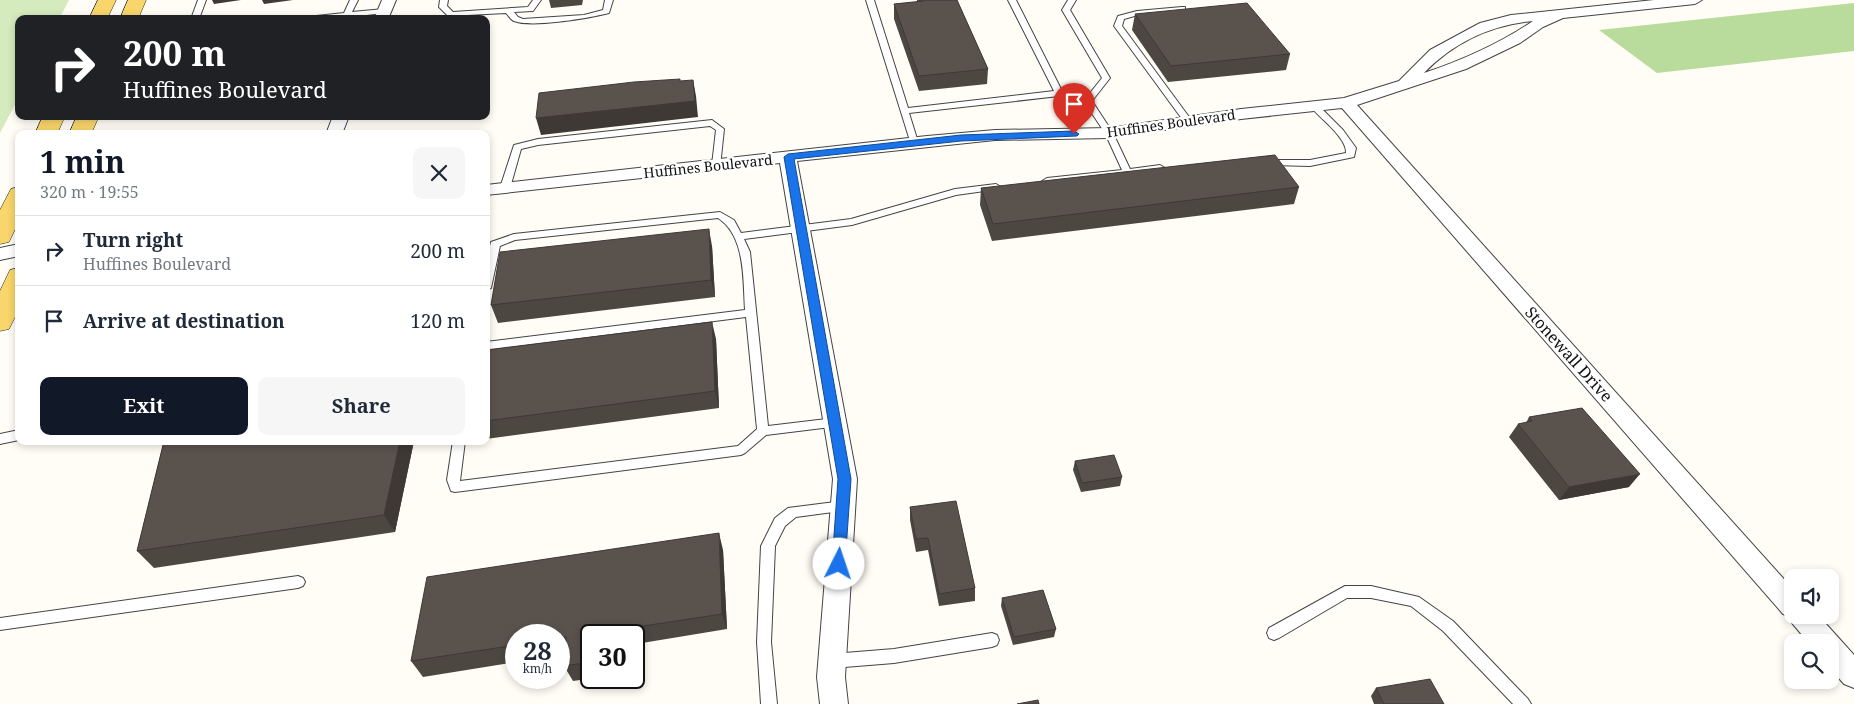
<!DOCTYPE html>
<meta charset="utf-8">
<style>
:root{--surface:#fff;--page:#f6f6f7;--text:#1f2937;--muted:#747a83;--line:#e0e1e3;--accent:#111827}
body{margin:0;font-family:"Noto Serif",serif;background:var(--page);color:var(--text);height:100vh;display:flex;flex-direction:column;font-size:19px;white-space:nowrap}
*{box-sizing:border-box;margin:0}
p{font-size:16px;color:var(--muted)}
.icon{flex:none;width:28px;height:28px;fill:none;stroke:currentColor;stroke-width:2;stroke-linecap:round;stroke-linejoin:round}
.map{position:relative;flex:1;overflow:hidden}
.drawer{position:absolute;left:15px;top:130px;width:475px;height:315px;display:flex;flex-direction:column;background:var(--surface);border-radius:10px;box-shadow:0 2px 8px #0003}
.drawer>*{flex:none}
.guide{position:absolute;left:15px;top:15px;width:475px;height:105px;border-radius:10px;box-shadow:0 2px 8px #0003;background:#202124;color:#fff;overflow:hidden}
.controls{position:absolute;left:1784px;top:569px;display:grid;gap:10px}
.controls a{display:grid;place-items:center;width:55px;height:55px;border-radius:10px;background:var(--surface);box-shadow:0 2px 8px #0003;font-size:25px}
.speed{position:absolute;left:505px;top:624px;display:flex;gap:10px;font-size:25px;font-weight:700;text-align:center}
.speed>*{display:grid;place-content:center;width:65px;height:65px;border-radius:50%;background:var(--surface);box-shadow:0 2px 8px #0003;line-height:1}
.speed small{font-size:12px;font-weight:400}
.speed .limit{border:2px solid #111;border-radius:8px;background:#fff;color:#111}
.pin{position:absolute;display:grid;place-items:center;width:42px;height:42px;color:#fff;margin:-51px -21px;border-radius:50% 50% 50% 0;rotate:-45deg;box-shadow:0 0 5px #0007}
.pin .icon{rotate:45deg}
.me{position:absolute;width:55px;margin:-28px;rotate:4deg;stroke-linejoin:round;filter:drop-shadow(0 0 4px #0008)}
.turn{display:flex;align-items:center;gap:18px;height:105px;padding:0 25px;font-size:22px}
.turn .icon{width:65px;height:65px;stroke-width:2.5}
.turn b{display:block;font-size:35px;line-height:42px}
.round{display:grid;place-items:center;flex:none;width:52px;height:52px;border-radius:10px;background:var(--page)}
.head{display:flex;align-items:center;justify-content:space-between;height:85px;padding:0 25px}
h1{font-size:30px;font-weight:700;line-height:38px;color:var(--accent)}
.primary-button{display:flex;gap:10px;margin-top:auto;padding:10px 25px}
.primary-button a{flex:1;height:58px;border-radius:10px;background:var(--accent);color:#fff;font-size:20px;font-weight:700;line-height:58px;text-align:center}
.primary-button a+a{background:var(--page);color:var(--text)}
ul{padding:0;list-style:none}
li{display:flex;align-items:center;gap:15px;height:70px;padding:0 25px;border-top:1px solid var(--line)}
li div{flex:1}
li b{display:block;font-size:19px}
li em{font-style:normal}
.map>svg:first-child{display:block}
</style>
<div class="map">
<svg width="1854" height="704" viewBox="0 0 1854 704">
<rect width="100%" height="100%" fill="#fffdf5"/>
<path fill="#d5ebbd" d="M 0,0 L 69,0 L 59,19 L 19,19 L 19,97 L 0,133 Z"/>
<path fill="#b9dc9c" d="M 1854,3 L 1854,51 L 1657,73 L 1599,30 Z"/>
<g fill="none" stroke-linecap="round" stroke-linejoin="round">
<defs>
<path id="lane" d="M 198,0 L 206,0 L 199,19 L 191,19 Z
M 350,0 L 358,0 L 352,12 L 384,9 L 388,11 L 384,13 L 331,19 L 303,19 L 307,17 L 344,13 Z
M 440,0 L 448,0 L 447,6 L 453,12 L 528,7 L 533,0 L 541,0 L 533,11 L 514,12 L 518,17 L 523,19 L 584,15 L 603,10 L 605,0 L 613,0 L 609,13 C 590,18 531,28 514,21 C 511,20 509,16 506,13 L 448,16 L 439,7 Z
M 866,0 L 874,0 L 908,108 L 1054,91 L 1008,0 L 1016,0 L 1062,91 L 1086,98 L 1102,78 L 1062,10 L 1068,0 L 1076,0 L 1070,10 L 1110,78 L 1092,101 L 1113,133 L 1130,169 L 1160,165 L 1165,168 L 1160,171 L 1044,183 L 1042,181 L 1047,178 L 1122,170 L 1105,133 L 1085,103 L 1059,96 L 909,113 L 918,142 L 917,144 L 911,144 Z
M 1182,7 L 1185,7 L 1185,11 L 1138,15 L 1124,19 L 1122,26 L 1192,121 L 1188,124 L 1185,123 L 1114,26 L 1118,16 L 1137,11 Z
M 1313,102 L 1316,103 L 1343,130 L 1356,148 L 1354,157 L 1310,166 L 1265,165 L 1263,163 L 1268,160 L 1310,160 L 1346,153 C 1347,137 1319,118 1309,105 Z
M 712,120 L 724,129 L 720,167 L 714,167 L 712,165 L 716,130 L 710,126 L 538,145 L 521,149 L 510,188 L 505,191 L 500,188 L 514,145 L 538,139 Z
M 996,184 L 1001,187 L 999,189 L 956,195 L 852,225 L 744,239 L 750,252 L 768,426 L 835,418 L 839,420 L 841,423 L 839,426 L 766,435 L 745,453 L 741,455 L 455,492 L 451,491 L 447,480 L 453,441 L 465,441 L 460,481 L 738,446 L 757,429 L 746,317 L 486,350 L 486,342 L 745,310 C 743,281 746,236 718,218 L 515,240 L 500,246 L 491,288 L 486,291 L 486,262 L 491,242 L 514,234 L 720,212 L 734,220 L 741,233 L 851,219 L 955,189 Z
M 19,430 L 19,440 L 0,444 L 0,434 Z
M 843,501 L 848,502 L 849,506 L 848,510 L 796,517 L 785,526 L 775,546 L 771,642 L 777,704 L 761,704 L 757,642 L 761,546 L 775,518 L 788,508 Z
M 298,576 L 303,578 L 305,582 L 303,586 L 298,588 L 0,630 L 0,618 Z
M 1345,586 L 1371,586 L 1419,597 L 1453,621 L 1528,699 L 1531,704 L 1513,704 L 1443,631 L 1411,606 L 1371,598 L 1347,598 L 1279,638 L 1274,640 L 1269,638 L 1267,633 L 1269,628 Z
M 992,633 L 997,635 L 999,640 L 997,645 L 992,647 L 894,663 L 832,668 L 827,666 L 825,661 L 827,656 L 832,654 L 894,649 Z"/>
<path id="street" d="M 382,0 L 396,0 L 388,19 L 374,19 Z
M 1654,0 L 1702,0 L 1695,4 L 1563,18 L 1543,27 L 1520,43 L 1466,69 L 1357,105 L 1792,588 L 1792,615 L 1818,615 L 1854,655 L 1854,688 L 1844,684 L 1830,668 L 1830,642 L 1808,642 L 1792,623 L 1788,616 L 1783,614 L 1342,108 L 1241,119 L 1109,138 L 995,140 L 797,161 L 857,479 L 845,677 L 848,704 L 820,704 L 817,677 L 833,479 L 780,163 L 486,195 L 486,185 L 927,136 L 995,130 L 1109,128 L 1241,109 L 1344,98 L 1399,81 L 1430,50 L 1480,23 L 1511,15 ZM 1533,21 C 1499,44 1463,60 1424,73 C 1453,43 1491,25 1533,21 Z
M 333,116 L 349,116 L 342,134 L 326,134 Z
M 19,244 L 19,256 L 0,260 L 0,248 Z"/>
<path id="primary" d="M 98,0 L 116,0 L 107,19 L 89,19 Z
M 128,0 L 146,0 L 138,19 L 120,19 Z
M 43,116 L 65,116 L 57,134 L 35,134 Z
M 77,116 L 99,116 L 91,134 L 69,134 Z
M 19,187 L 19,221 L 9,242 L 0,244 L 0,210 L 11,189 Z
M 19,268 L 19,309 L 9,329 L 0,331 L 0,291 L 10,270 Z"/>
</defs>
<use href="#lane" stroke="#444" stroke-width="2"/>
<use href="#street" stroke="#444" stroke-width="2"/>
<use href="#primary" stroke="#222" stroke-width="1"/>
<use href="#lane" fill="#fff" fill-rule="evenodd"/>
<use href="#street" fill="#fff" fill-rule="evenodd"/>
<use href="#primary" fill="#f9d66b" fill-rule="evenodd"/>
</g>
<path fill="#4d4742" d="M 549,0 L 583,0 L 582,5 L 551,8 Z
M 917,0 L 957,0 L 988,69 L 987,84 L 919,91 L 894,19 L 894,4 L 917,2 Z
M 1135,14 L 1290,54 L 1286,70 L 1168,82 L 1132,30 Z
M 1299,187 L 1294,204 L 992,241 L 980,205 L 981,188 Z
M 712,246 L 715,297 L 498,323 L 491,305 Z
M 716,339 L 719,408 L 486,439 L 486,350 Z
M 1529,417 L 1629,487 L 1559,500 L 1509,437 L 1518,424 L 1526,423 Z
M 164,441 L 414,441 L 395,532 L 154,568 L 137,551 Z
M 1075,461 L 1122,477 L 1120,486 L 1081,492 L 1073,470 Z
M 910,507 L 975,588 L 975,601 L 939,606 L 928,550 L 916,552 L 910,520 Z
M 723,550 L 727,629 L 636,644 L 636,671 L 634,671 L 634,635 L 591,635 L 591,678 L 594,678 L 573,681 L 564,666 L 565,654 L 559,655 L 559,635 L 516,635 L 516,662 L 423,677 L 411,661 Z
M 1002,598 L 1056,629 L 1054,637 L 1013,645 L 1001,606 Z
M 1376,688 L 1444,704 L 1374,704 L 1371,696 Z"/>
<path fill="#3f3936" d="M 212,0 L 241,0 L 214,4 Z
M 262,0 L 293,0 L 264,4 Z
M 693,80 L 696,96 L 698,117 L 541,135 L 536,118 Z
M 709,229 L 712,246 L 715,297 L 711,280 Z
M 712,322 L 716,339 L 719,408 L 715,391 Z
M 400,441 L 414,441 L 395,532 L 384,515 Z
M 1640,474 L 1629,487 L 1559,500 L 1569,487 Z
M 719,533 L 723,550 L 727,629 L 722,614 Z
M 634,638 L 636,644 L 636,671 L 634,666 Z"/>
<path fill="#5a524d" stroke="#3f3936" d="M 923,0 L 957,0 L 988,69 L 919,76 L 894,4 L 923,1 Z
M 1247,3 L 1290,54 L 1171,66 L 1135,14 Z
M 680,79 L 680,81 L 693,80 L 695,101 L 536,118 L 539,93 L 634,82 Z
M 1275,155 L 1299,187 L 993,224 L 981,188 Z
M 709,229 L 711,280 L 491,305 L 500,252 Z
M 712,322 L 715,391 L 486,421 L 486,350 Z
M 1582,408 L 1640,474 L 1569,487 L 1518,424 L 1532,421 L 1529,417 Z
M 164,441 L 400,441 L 384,515 L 137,551 Z
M 1114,455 L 1122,477 L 1082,483 L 1075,461 Z
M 956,501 L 975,588 L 939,594 L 928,538 L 916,539 L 910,507 Z
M 719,533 L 722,614 L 630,628 L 630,635 L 591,635 L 591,662 L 564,666 L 566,637 L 559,638 L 559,635 L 516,635 L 516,645 L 411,661 L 427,577 Z
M 1043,590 L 1056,629 L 1014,637 L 1002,598 Z
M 1430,679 L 1444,704 L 1384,704 L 1376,688 Z
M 1038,700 L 1039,704 L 1017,704 Z"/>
<path fill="#1a73e8" stroke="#114b97" d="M 1074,131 L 1079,134 L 1077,136 L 961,141 L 794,159 L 851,479 L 845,564 L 843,568 L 839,570 L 834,568 L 832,564 L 838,479 L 784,157 L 788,154 L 961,135 Z"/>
<g text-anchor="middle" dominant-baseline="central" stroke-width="5" stroke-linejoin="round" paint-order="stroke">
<g font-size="14" fill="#111" stroke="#fff">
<text transform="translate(1171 123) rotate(-8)">Huffines Boulevard</text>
<text transform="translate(708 166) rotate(-6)">Huffines Boulevard</text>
</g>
<g font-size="16" fill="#111" stroke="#fff">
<text transform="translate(1569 354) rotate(48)">Stonewall Drive</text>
</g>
</g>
</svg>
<div class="controls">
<a><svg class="icon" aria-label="sound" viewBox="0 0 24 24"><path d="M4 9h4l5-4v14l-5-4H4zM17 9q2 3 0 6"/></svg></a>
<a><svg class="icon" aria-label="search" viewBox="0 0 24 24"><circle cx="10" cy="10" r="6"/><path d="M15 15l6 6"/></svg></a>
</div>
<div class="speed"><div>28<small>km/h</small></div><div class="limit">30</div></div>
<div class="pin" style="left:1074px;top:134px;background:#d93025"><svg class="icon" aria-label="arrive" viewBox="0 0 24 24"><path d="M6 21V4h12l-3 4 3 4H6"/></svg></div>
<svg class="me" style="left:839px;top:564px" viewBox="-20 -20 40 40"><circle r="19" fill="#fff"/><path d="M0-13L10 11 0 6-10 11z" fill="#1a73e8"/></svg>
<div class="guide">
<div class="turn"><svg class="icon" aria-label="right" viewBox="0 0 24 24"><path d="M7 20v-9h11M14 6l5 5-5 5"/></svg><div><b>200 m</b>Huffines Boulevard</div></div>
</div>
<section class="drawer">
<div class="head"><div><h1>1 min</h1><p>320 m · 19:55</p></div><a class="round"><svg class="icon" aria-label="close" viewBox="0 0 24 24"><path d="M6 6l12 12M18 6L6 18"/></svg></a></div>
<ul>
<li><svg class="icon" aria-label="right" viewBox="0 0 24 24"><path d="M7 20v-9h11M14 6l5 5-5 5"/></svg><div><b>Turn right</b><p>Huffines Boulevard</p></div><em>200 m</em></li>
<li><svg class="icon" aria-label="arrive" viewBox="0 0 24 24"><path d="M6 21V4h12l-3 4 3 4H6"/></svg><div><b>Arrive at destination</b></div><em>120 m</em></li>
</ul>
<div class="primary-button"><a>Exit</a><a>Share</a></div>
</section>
</div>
